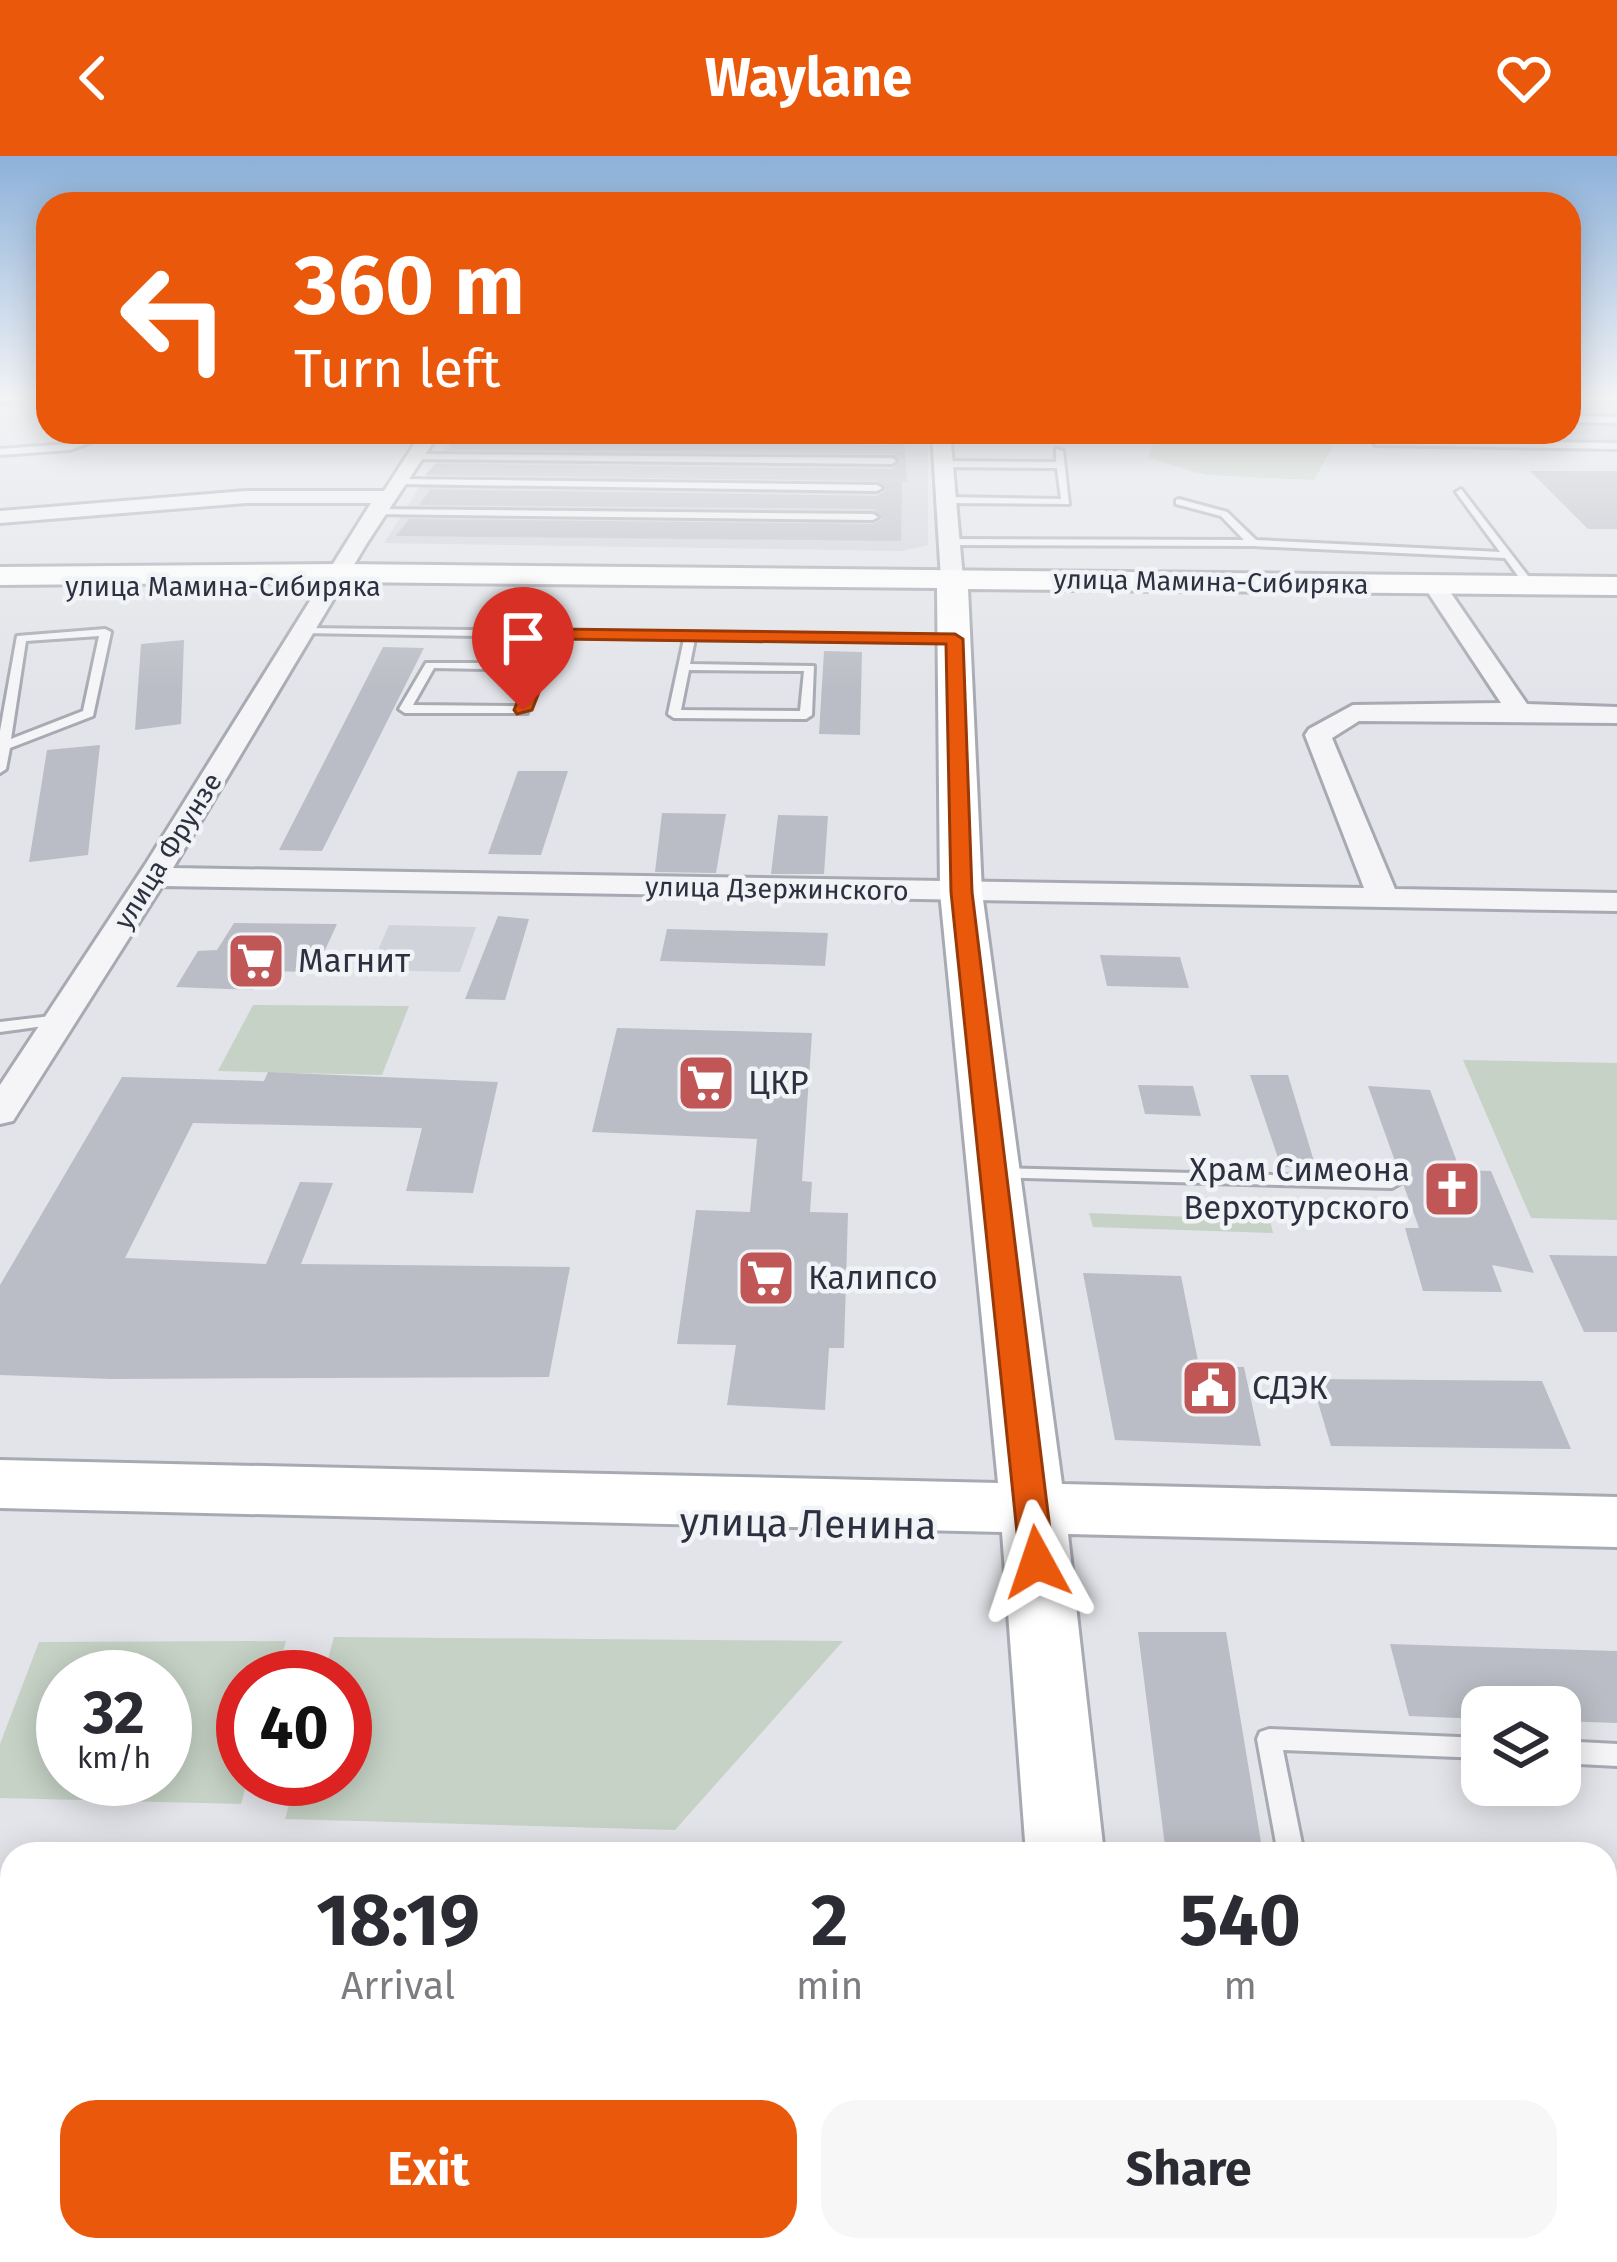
<!DOCTYPE html>
<meta charset="utf-8">
<style>
:root{--surface:#fff;--page:#f7f7f7;--text:#2b2b33;--muted:#7c7c81;--accent:#ea580c}
body{margin:0;font-family:"Fira Sans",sans-serif;background:var(--page);color:var(--text);height:100vh;display:flex;flex-direction:column;font-size:45px;white-space:nowrap}
*{box-sizing:border-box;margin:0}
p{font-size:39px;color:var(--muted)}
.icon{flex:none;width:66px;height:66px;fill:none;stroke:currentColor;stroke-width:2;stroke-linecap:round;stroke-linejoin:round}
.map{position:relative;flex:1;overflow:hidden}
.details{position:absolute;left:0px;top:1686px;width:1617px;height:420px;display:flex;flex-direction:column;background:var(--surface);border-radius:36px 36px 0 0;box-shadow:0 6px 30px #0003}
.details>*{flex:none}
.hud{position:absolute;left:36px;top:36px;width:1545px;height:252px;border-radius:36px;box-shadow:0 6px 30px #0003;background:#ea580c;color:#fff;overflow:hidden}
.fabs{position:absolute;left:1461px;top:1530px;display:grid;gap:24px}
.fabs a{display:grid;place-items:center;width:120px;height:120px;border-radius:24px;background:var(--surface);box-shadow:0 6px 30px #0003;font-size:60px}
.speed{position:absolute;left:36px;top:1494px;display:flex;gap:24px;font-size:60px;font-weight:700;text-align:center}
.speed>*{display:grid;place-content:center;width:156px;height:156px;border-radius:50%;background:var(--surface);box-shadow:0 6px 30px #0003;line-height:1}
.speed small{font-size:30px;font-weight:400}
.speed .limit{border:18px solid #d22;background:#fff;color:#111}
.pin{position:absolute;display:grid;place-items:center;width:102px;height:102px;color:#fff;margin:-123px -51px;border-radius:50% 50% 50% 0;rotate:-45deg;box-shadow:0 0 12px #0007}
.pin .icon{rotate:45deg}
.me{position:absolute;width:132px;margin:-66px;rotate:355deg;stroke-linejoin:round;filter:drop-shadow(0 0 9px #0008)}
.turn{display:flex;align-items:center;gap:42px;height:252px;padding:0 60px;font-size:54px}
.turn .icon{width:156px;height:156px;stroke-width:2.5}
.turn b{display:block;font-size:84px;line-height:102px}
.eta{display:flex;justify-content:space-evenly;align-items:center;height:204px;text-align:center}
.eta b{font-size:72px;font-weight:700;line-height:84px}
.action{display:flex;gap:24px;margin-top:auto;padding:24px 60px}
.action a{flex:1;height:138px;border-radius:36px;background:var(--accent);color:#fff;font-size:48px;font-weight:700;line-height:138px;text-align:center}
.action a+a{background:var(--page);color:var(--text)}
header{display:flex;justify-content:space-between;align-items:center;height:156px;padding:0 60px;background:var(--accent);color:#fff;font-size:54px;font-weight:700}
.map>svg:first-child{display:block}
</style>
<header><svg class="icon" aria-label="back" viewBox="0 0 24 24"><path d="M15 5l-7 7 7 7"/></svg>Waylane<svg class="icon" aria-label="heart" viewBox="0 0 24 24"><path d="M12 20l-8-8c-3-5 5-10 8-4 3-6 11-1 8 4z"/></svg></header>
<div class="map">
<svg width="1617" height="2106" viewBox="0 0 1617 2106">
<rect width="100%" height="100%" fill="#e3e4e9"/>
<path fill="#d1d3db" d="M 1569,240 L 1617,240 L 1617,289 L 1362,287 L 1356,276 L 1569,276 Z
M 455,276 L 928,276 L 928,389 L 902,395 L 384,387 Z
M 389,769 L 476,771 L 460,816 L 369,814 Z"/>
<path fill="#c6d2c5" fill-rule="evenodd" d="M 1158,276 L 1277,276 L 1277,281 L 1335,286 L 1314,324 L 1206,319 L 1148,302 Z
M 253,849 L 409,850 L 382,919 L 218,915 Z
M 1463,904 L 1617,907 L 1617,1064 L 1531,1062 Z
M 1089,1057 L 1270,1064 L 1273,1077 L 1093,1071 Z
M 334,1481 L 843,1485 L 675,1674 L 285,1663 L 296,1623 L 345,1623 L 345,1521 L 323,1521 Z
M 286,1485 L 276,1521 L 243,1521 L 243,1623 L 248,1623 L 241,1648 L 0,1642 L 0,1588 L 39,1486 ZM 165,1521 L 165,1623 L 63,1623 L 63,1521 Z"/>
<path fill="#babdc5" d="M 896,276 L 904,276 L 907,326 L 902,326 L 901,385 L 396,380 L 409,363 L 873,368 L 882,363 L 873,353 L 419,349 L 430,334 L 413,333 L 877,340 L 886,334 L 877,325 L 425,319 L 435,308 L 892,313 L 901,305 L 892,298 L 447,294 L 459,280 L 891,289 L 899,281 Z
M 1530,315 L 1617,315 L 1617,373 L 1588,373 Z
M 184,484 L 181,568 L 135,574 L 141,488 Z
M 383,491 L 424,492 L 322,695 L 279,694 Z
M 824,495 L 862,496 L 860,579 L 819,578 Z
M 100,589 L 88,699 L 29,706 L 47,594 Z
M 518,615 L 568,615 L 541,699 L 488,698 Z
M 662,657 L 726,658 L 716,717 L 655,716 Z
M 778,659 L 828,660 L 824,718 L 771,718 Z
M 498,760 L 529,763 L 505,844 L 465,843 Z
M 234,767 L 337,768 L 315,816 L 261,815 L 253,834 L 176,831 L 198,795 L 217,794 Z
M 667,773 L 828,777 L 825,810 L 660,805 Z
M 1100,799 L 1180,801 L 1189,832 L 1107,830 Z
M 617,872 L 812,877 L 802,1025 L 812,1026 L 810,1056 L 848,1057 L 844,1192 L 829,1192 L 825,1254 L 727,1249 L 736,1189 L 677,1188 L 696,1054 L 750,1056 L 757,983 L 592,976 Z
M 268,916 L 498,926 L 473,1037 L 406,1035 L 422,972 L 193,967 L 125,1102 L 266,1108 L 300,1026 L 333,1027 L 301,1108 L 570,1111 L 549,1221 L 112,1223 L 0,1219 L 0,1129 L 122,921 L 264,925 Z
M 1250,919 L 1288,919 L 1316,1012 L 1281,1011 Z
M 1138,929 L 1193,930 L 1201,960 L 1145,958 Z
M 1368,930 L 1430,934 L 1460,1014 L 1491,1015 L 1534,1117 L 1492,1109 L 1502,1136 L 1423,1135 L 1405,1072 L 1419,1072 Z
M 1549,1099 L 1617,1100 L 1617,1176 L 1584,1176 Z
M 1083,1117 L 1181,1120 L 1199,1210 L 1244,1211 L 1261,1290 L 1115,1284 Z
M 1311,1223 L 1542,1225 L 1571,1293 L 1331,1290 Z
M 1138,1476 L 1226,1476 L 1263,1698 L 1166,1698 Z
M 1390,1488 L 1617,1495 L 1617,1567 L 1560,1565 L 1560,1551 L 1482,1551 L 1482,1563 L 1409,1560 Z"/>
<g fill="none" stroke-linecap="round" stroke-linejoin="round">
<defs>
<path id="lane" d="M 1569,260 L 1617,261 L 1617,267 L 1569,266 Z
M 106,276 L 119,276 L 70,294 L 0,299 L 0,293 L 69,288 Z
M 642,276 L 891,278 L 895,281 L 891,284 L 646,279 Z
M 1378,284 L 1617,287 L 1617,293 L 1375,289 Z
M 1056,293 L 1063,295 L 1069,348 L 945,347 L 940,344 L 945,341 L 1061,343 L 1057,312 L 943,311 L 938,308 L 943,305 L 1056,306 Z
M 417,298 L 892,302 L 896,305 L 892,308 L 414,303 Z
M 401,323 L 877,329 L 882,332 L 877,335 L 398,328 Z
M 1461,333 L 1535,429 L 1534,431 L 1526,431 L 1505,402 L 1253,390 L 950,389 L 945,386 L 950,383 L 1244,384 L 1221,360 L 1176,348 L 1176,344 L 1179,343 L 1227,356 L 1256,384 L 1500,396 L 1456,336 Z
M 375,353 L 873,358 L 878,361 L 873,364 L 372,358 L 370,356 Z
M 305,472 L 955,480 L 961,483 L 955,486 L 695,483 L 690,508 L 814,510 L 812,559 L 806,563 L 674,562 L 668,558 L 684,483 L 558,481 L 527,557 L 405,557 L 399,553 L 426,507 L 537,507 L 547,481 L 301,477 L 301,473 ZM 434,512 L 534,514 L 519,550 L 413,549 ZM 689,514 L 804,515 L 800,555 L 681,554 Z
M 105,473 L 111,476 L 93,560 L 10,592 L 6,613 L 0,617 L 0,575 L 17,480 ZM 99,480 L 83,555 L 11,583 L 26,485 Z
M 60,859 L 68,864 L 66,867 L 0,876 L 0,866 Z
M 999,1012 L 1392,1022 L 1401,1027 L 1392,1032 L 993,1021 L 990,1017 Z
M 1269,1573 L 1482,1582 L 1482,1602 L 1283,1594 L 1304,1698 L 1278,1698 L 1257,1583 L 1260,1576 Z
M 1560,1585 L 1617,1588 L 1617,1610 L 1560,1607 Z
M 0,1852 L 12,1852 L 12,1880 L 0,1880 Z
M 12,1928 L 12,1981 L 10,1985 L 0,1990 L 0,1936 L 2,1932 Z
M 705,2094 L 735,2094 L 734,2106 L 704,2106 Z
M 1351,2094 L 1381,2094 L 1383,2106 L 1353,2106 Z"/>
<path id="street" d="M 0,240 L 38,240 L 0,247 Z
M 422,276 L 440,276 L 367,387 L 173,712 L 1364,732 L 1305,579 L 1309,573 L 1353,549 L 1501,547 L 1423,429 L 1434,422 L 1442,424 L 1527,548 L 1617,551 L 1617,567 L 1359,565 L 1332,582 L 1395,733 L 1617,737 L 1617,755 L 162,730 L 18,957 L 13,965 L 0,968 L 0,929 L 145,709 L 371,347 L 246,347 L 0,367 L 0,355 L 246,335 L 384,335 Z
M 932,276 L 950,276 L 963,423 L 952,430 L 941,423 Z"/>
<path id="secondary" d="M 340,408 L 1617,421 L 1617,439 L 968,433 L 982,736 L 1062,1328 L 1617,1341 L 1617,1391 L 1068,1378 L 1104,1698 L 1026,1698 L 1002,1376 L 0,1352 L 0,1304 L 998,1327 L 940,736 L 937,432 L 340,426 L 0,429 L 0,411 Z
M 1057,2094 L 1149,2094 L 1150,2106 L 1058,2106 Z"/>
</defs>
<use href="#lane" stroke="#a8aab3" stroke-width="6"/>
<use href="#street" stroke="#a8aab3" stroke-width="6"/>
<use href="#secondary" stroke="#a8aab3" stroke-width="6"/>
<use href="#lane" fill="#f5f5f8" fill-rule="evenodd"/>
<use href="#street" fill="#f5f5f8" fill-rule="evenodd"/>
<use href="#secondary" fill="#fff" fill-rule="evenodd"/>
</g>
<linearGradient id="sky" x2="0" y2="1"><stop stop-color="#8cb1da"/><stop offset="0.45" stop-color="#f2f3f5"/><stop offset="1" stop-color="#f2f3f5" stop-opacity="0"/></linearGradient>
<rect width="1617" height="535" fill="url(#sky)"/>
<path fill="#ea580c" stroke="#983908" stroke-width="3" d="M 554,473 L 955,478 L 963,483 L 972,736 L 1054,1406 L 1049,1415 L 1037,1419 L 1025,1415 L 1020,1406 L 951,736 L 946,488 L 560,483 L 532,554 L 517,558 L 514,554 L 545,478 Z"/>
<defs>
<symbol id="supermarket-square" viewBox="-11 -11 22 22"><rect x="-9" y="-9" width="18" height="18" rx="4" fill="#c05756" stroke="#f2f3f7"/><path d="M-6-5.5h2.5l.6 2H6L4.5 2H-2.5L-4.4-4H-6ZM-1.5 3.2a1.3 1.3 0 1 0 .1 0ZM3 3.2a1.3 1.3 0 1 0 .1 0Z" fill="#fff"/></symbol>
<symbol id="church-square" viewBox="-11 -11 22 22"><rect x="-9" y="-9" width="18" height="18" rx="4" fill="#c05756" stroke="#f2f3f7"/><path d="M-1.2-6h2.4v3.5h3.3v2.4h-3.3V6h-2.4V-.1h-3.3v-2.4h3.3Z" fill="#fff"/></symbol>
<symbol id="civic-square" viewBox="-11 -11 22 22"><rect x="-9" y="-9" width="18" height="18" rx="4" fill="#c05756" stroke="#f2f3f7"/><path d="M-.6-6.5H3V-4.5H.6V-3L4-1V1h2V6H-6V1h2V-1L-.6-3ZM-1.2 2.5V6h2.4V2.5Z" fill="#fff"/></symbol>
</defs>
<g fill-rule="evenodd">
<use href="#supermarket-square" x="223" y="772" width="66" height="66"/>
<use href="#supermarket-square" x="673" y="894" width="66" height="66"/>
<use href="#church-square" x="1419" y="1000" width="66" height="66"/>
<use href="#supermarket-square" x="733" y="1089" width="66" height="66"/>
<use href="#civic-square" x="1177" y="1199" width="66" height="66"/>
</g>
<g text-anchor="middle" dominant-baseline="central" stroke-width="9" stroke-linejoin="round" paint-order="stroke">
<g font-size="27" fill="#2c303f" stroke="#f2f3f7">
<text transform="translate(1211 426) rotate(1)">улица Мамина-Сибиряка</text>
<text x="223" y="431">улица Мамина-Сибиряка</text>
<text transform="translate(168 695) rotate(-58)">улица Фрунзе</text>
<text transform="translate(777 733) rotate(1)">улица Дзержинского</text>
</g>
<g font-size="33" fill="#2c303f" stroke="#f2f3f7" text-anchor="start">
<text x="298" y="805">Магнит</text>
<text x="748" y="927">ЦКР</text>
<text x="1410" y="1014" text-anchor="end">Храм Симеона<tspan x="1410" dy="38">Верхотурского</tspan></text>
<text x="808" y="1122">Калипсо</text>
<text x="1252" y="1232">СДЭК</text>
</g>
<g font-size="39" fill="#2c303f" stroke="#f2f3f7">
<text transform="translate(808 1368) rotate(1)">улица Ленина</text>
</g>
</g>
</svg>
<div class="fabs">
<a><svg class="icon" aria-label="layers" viewBox="0 0 24 24"><path d="M12 4l9 5-9 5-9-5zM3 14l9 5 9-5"/></svg></a>
</div>
<div class="speed"><div>32<small>km/h</small></div><div class="limit">40</div></div>
<div class="pin" style="left:523px;top:554px;background:#d93025"><svg class="icon" aria-label="arrive" viewBox="0 0 24 24"><path d="M6 21V4h12l-3 4 3 4H6"/></svg></div>
<svg class="me" style="left:1037px;top:1406px" viewBox="-20 -20 40 40"><path d="M0-17L14 15 0 8-14 15z" fill="#ea580c" stroke="#fff" stroke-width="4"/></svg>
<div class="hud">
<div class="turn"><svg class="icon" aria-label="left" viewBox="0 0 24 24"><path d="M17 20v-9H6M10 6l-5 5 5 5"/></svg><div><b>360 m</b>Turn left</div></div>
</div>
<section class="details">
<div class="eta">
<div><b>18:19</b><p>Arrival</p></div>
<div><b>2</b><p>min</p></div>
<div><b>540</b><p>m</p></div>
</div>
<div class="action"><a>Exit</a><a>Share</a></div>
</section>
</div>
